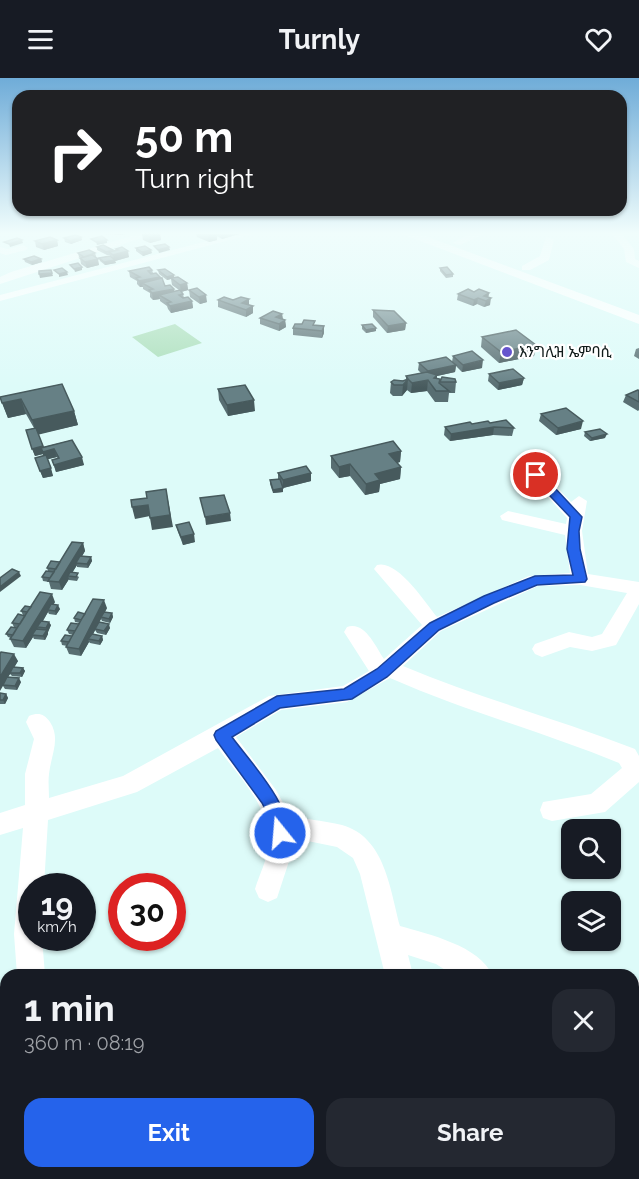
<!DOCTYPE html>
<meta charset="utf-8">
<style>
:root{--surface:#171b24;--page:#242831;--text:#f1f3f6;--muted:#9ea1a6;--accent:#2563eb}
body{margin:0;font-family:Raleway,"Noto Sans Ethiopic",sans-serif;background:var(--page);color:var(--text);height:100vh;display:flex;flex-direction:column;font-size:22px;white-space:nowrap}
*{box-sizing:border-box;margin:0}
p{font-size:20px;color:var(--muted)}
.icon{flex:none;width:33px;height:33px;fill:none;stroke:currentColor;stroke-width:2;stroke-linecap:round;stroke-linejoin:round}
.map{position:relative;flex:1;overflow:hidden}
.side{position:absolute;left:0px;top:891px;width:639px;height:210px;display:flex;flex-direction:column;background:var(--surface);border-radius:18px 18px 0 0;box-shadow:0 2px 4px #0004}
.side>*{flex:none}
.guide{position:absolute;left:12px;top:12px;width:615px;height:126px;border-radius:18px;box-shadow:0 2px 4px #0004;background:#202124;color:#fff;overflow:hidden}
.controls{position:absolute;left:561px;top:741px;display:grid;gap:12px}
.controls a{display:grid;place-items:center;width:60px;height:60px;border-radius:12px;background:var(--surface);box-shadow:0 2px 4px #0004;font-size:30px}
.speed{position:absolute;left:18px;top:795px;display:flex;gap:12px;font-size:30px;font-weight:700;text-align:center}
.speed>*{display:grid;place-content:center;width:78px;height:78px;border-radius:50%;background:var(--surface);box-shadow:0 2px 4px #0004;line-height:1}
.speed small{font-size:15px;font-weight:400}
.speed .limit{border:9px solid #d22;background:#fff;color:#111}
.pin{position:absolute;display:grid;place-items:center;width:51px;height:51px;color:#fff;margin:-26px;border:3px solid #fff;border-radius:50%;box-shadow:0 2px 6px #0007}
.me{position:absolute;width:66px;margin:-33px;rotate:343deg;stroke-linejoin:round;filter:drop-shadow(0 0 4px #0008)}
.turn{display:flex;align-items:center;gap:21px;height:126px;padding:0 24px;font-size:27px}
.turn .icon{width:78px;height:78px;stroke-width:2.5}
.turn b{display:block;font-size:42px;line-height:51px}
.round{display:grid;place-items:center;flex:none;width:63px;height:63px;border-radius:18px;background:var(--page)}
.headline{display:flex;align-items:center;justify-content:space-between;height:102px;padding:0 24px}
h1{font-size:36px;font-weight:700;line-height:45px}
.button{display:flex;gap:12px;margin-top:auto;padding:12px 24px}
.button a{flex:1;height:69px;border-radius:18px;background:var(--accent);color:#fff;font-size:24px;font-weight:700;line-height:69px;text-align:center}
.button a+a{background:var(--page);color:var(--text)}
header{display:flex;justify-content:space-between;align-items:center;height:78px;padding:0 24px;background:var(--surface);font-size:27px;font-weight:700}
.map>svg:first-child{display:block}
</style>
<header><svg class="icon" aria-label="menu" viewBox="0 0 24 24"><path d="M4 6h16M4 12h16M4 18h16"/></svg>Turnly<svg class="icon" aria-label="heart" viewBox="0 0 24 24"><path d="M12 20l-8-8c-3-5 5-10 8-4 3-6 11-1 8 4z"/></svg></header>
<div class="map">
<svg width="639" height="1101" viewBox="0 0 639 1101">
<rect width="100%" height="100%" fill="#ddfbf9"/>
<path fill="#acdfbb" d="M 175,246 L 202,265 L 158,279 L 132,259 Z
M 639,998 L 639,1101 L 571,1101 L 575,1095 L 633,1095 L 633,1007 Z"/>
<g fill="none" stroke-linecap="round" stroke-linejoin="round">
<path fill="#fff" fill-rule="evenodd" d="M 138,156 L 154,156 L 0,206 L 0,199 L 11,194 Z
M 234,156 L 252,156 L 0,223 L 0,217 Z
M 470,156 L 484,156 L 460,167 L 452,165 Z
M 612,156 L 622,156 L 634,171 L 635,181 L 639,183 L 639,190 L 626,184 L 624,171 Z
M 546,159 L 554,161 L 549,182 L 530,192 L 522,192 L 522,188 L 540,178 Z
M 23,167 L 28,170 L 26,172 L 6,177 L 0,175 L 0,169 L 7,171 Z
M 536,392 L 542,394 L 571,424 L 579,418 L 587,423 L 582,453 L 588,496 L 639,504 L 639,526 L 616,567 L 592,573 L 570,569 L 542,579 L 535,576 L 532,571 L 535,566 L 569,554 L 592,559 L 602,556 L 627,515 L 580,507 L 538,508 L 441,553 L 403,588 C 479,620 558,641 635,671 L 639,678 L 639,704 L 605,734 L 552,743 L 543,740 L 540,732 L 543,724 L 591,716 L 622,690 L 619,685 C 543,654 465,633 390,600 L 347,624 L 281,632 L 236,659 L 276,712 L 288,734 C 304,743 324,742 342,747 C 385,759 390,811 400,848 C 428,856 480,868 492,897 L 453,897 L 436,886 L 408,877 L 413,897 L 385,897 L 360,796 L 353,780 L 337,769 L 293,760 L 294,768 L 277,820 L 268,824 L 259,820 L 255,811 C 259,797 268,781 268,766 C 271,729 238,698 218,670 L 137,714 L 48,742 L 44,808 L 32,808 L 32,860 L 42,860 L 45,897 L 17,897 L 14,856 L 23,750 L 0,757 L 0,735 L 25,727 L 25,696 L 34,661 L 26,644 L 29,638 C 39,634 44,636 50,644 C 61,661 51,677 49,696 C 48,704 49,712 49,720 L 123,698 L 269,618 L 343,608 L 369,593 L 344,554 L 347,549 C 365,543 375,568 384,581 L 422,547 L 374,491 L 377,487 C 397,481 425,524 437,539 L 529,498 L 570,495 L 565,457 L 502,442 L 500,438 L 508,433 L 566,446 L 567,440 L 528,397 Z
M 639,902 L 639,936 L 633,938 L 633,904 Z
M 6,976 L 6,1007 L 0,1009 L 0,978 Z
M 79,1095 L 113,1095 L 115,1101 L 81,1101 Z
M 410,1095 L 444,1095 L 442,1101 L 408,1101 Z
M 508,1095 L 543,1095 L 540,1101 L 505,1101 Z"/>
<path fill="#fff" fill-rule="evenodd" d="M 402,156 L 420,156 L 639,237 L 639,246 Z"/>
</g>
<path fill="#586e72" d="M 104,156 L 125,156 L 122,157 Z
M 142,156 L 160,156 L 161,162 L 150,165 L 143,162 Z
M 196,156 L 239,156 L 222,161 L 217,158 L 217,162 L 209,164 L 197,159 Z
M 81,159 L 82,162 L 71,166 L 65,164 L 64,160 Z
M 57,162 L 58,168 L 44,172 L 36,169 L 35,163 Z
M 97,169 L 113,173 L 116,173 L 116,171 L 129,179 L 115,183 L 116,185 L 105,187 L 100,183 L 99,180 L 110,178 L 110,177 L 107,177 L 97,172 Z
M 136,170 L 152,175 L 143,178 L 136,173 Z
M 78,175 L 95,175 L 99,187 L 87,190 L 81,186 L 80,180 L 81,180 L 79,179 Z
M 24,181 L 41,181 L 42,184 L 32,187 L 25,184 Z
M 440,190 L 453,196 L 453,199 L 446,200 L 440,193 Z
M 152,192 L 153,195 L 160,201 L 165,208 L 174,213 L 179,212 L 172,207 L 171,201 L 167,202 L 159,196 L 158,192 L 187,205 L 188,212 L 181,214 L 183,216 L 184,220 L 192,223 L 193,230 L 171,235 L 168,231 L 167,228 L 160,223 L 160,221 L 153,222 L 150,219 L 150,215 L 143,211 L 143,209 L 140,209 L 137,206 L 137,203 L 130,199 L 129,193 Z
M 189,212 L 207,224 L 200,226 L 190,219 Z
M 474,214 L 489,215 L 488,219 L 490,227 L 484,229 L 477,226 L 473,228 L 457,222 L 458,216 Z
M 249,221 L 249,227 L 253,235 L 246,239 L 218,229 L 218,222 L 233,222 Z
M 373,232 L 406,245 L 405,252 L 387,255 L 373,239 Z
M 282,236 L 283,242 L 285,242 L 286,249 L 279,253 L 260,246 L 260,240 Z
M 302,246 L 324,248 L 324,255 L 322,260 L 293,257 L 293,250 Z
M 362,247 L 376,250 L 376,253 L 366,255 L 362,251 Z
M 482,259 L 536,267 L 534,278 L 499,285 L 481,269 Z
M 639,270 L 639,281 L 634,278 L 636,271 Z
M 453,278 L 482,290 L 462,294 L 456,288 L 455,294 L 437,298 L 437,301 L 440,301 L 440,306 L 440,304 L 456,304 L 455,315 L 449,315 L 448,324 L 435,324 L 427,313 L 411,315 L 407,312 L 402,318 L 393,318 L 390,315 L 391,304 L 406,302 L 406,298 L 421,295 L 418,292 L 419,285 L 452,284 Z
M 489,296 L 524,300 L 522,307 L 498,312 L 488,303 Z
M 218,311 L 255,333 L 228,338 L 219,322 Z
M 639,313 L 639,332 L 638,333 L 623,324 L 626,317 Z
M 0,319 L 74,333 L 78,347 L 38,356 L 43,369 L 72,362 L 84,387 L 56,394 L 52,382 L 58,381 L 57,379 L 47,381 L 53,398 L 43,400 L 35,380 L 43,378 L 43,376 L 35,378 L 26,352 L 34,350 L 26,336 L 8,340 Z
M 541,336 L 581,351 L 556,357 L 539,343 Z
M 490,345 L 514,350 L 512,358 L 493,357 L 450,363 L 444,357 L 445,349 L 472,346 Z
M 585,354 L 605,360 L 590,363 L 584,358 Z
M 401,373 L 400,384 L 397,385 L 401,389 L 400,401 L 380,406 L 379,414 L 365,417 L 350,398 L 339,400 L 331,390 L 331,378 Z
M 278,395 L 311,395 L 311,403 L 283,410 L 283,409 L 283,414 L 273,415 L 270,406 L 270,402 L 278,401 Z
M 176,447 L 195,464 L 183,467 L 178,454 Z
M 83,465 L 85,473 L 82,478 L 91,479 L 92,483 L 88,490 L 77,489 L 77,487 L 72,495 L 79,499 L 77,503 L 69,502 L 69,501 L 62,512 L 51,511 L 49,504 L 43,503 L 42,499 L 48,493 L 47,490 L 60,484 Z
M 55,524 L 53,527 L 60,531 L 56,537 L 49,536 L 48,534 L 43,543 L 51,547 L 48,554 L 48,556 L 45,562 L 34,561 L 33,559 L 26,570 L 14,569 L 10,561 L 11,560 L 8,559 L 6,556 L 17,550 L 14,549 L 12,545 L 23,537 L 21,533 L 31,529 Z
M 107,530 L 105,534 L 112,535 L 113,539 L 110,545 L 102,543 L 101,541 L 99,544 L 110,550 L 106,557 L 97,555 L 95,552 L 93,556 L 102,558 L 103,562 L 100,567 L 90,565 L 89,564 L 81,578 L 69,576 L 66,569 L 67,568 L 62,567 L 61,563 L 72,558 L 73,557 L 69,556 L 67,552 L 80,545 L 75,544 L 74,540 L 85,536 Z
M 0,576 L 18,583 L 14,589 L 23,590 L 25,593 L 22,599 L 12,598 L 10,596 L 8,599 L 21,604 L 17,612 L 5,611 L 3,608 Z
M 0,615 L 6,616 L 8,620 L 5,626 L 0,626 Z"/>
<path fill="#475a5d" d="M 160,156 L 161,162 L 150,165 L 149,159 Z
M 214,156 L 216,156 L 217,162 L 209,164 L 208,158 Z
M 221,156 L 239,156 L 222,161 Z
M 81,159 L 82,162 L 71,166 L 70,163 Z
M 22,162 L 23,165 L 10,169 L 9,166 Z
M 57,162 L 58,168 L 44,172 L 42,166 Z
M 107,162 L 107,165 L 97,167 L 96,164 Z
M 169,169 L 170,172 L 159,175 L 158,172 Z
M 151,172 L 152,175 L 143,178 L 142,174 Z
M 128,173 L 129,179 L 115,183 L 116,185 L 105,187 L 104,184 L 114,182 L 113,177 Z
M 41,181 L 42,184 L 32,187 L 31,184 Z
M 98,181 L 99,187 L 87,190 L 85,184 Z
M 82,189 L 82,192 L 75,194 L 74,191 Z
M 67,194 L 68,197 L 59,199 L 59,196 Z
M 52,195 L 53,198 L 40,200 L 39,196 Z
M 174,197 L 174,200 L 167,202 L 167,199 Z
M 160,199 L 161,205 L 142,205 L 143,209 L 140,209 L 139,203 Z
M 187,205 L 188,212 L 181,214 L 180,207 Z
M 174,211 L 175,217 L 159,217 L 160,221 L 153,222 L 152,215 Z
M 489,215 L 488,221 L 491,220 L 490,227 L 484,229 L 486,223 L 484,218 Z
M 206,217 L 207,224 L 200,226 L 199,219 Z
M 478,220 L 477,226 L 473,228 L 474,222 Z
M 249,221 L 249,228 L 242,231 L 242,225 Z
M 192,223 L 193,230 L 171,235 L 170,228 Z
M 253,228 L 253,235 L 246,239 L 246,232 Z
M 282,236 L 283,243 L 276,246 L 276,239 Z
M 285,242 L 286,249 L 279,253 L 279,246 Z
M 406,245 L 405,252 L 387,255 L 388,248 Z
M 324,248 L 324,255 L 322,260 L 322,253 Z
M 376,250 L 376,253 L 366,255 L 366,252 Z
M 536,267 L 534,278 L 499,285 L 501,274 Z
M 483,282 L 482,290 L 462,294 L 463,287 Z
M 456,287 L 455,294 L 437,298 L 436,308 L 427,300 L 428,293 Z
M 524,300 L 522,307 L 498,312 L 499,305 Z
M 408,301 L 407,312 L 402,318 L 403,307 Z
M 428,302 L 427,313 L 411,315 L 412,305 Z
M 21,321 L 26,336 L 8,340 L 2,325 Z
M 254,322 L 255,333 L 228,338 L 227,327 Z
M 74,333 L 78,347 L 37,357 L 32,342 Z
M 583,343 L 581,351 L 556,357 L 558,350 Z
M 494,349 L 493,357 L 450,363 L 451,356 Z
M 607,356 L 605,360 L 590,363 L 592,360 Z
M 43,368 L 45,374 L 54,371 L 57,379 L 45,382 L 41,370 L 43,376 L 35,378 L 32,371 Z
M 401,373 L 400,384 L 388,387 L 389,376 Z
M 82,379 L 84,387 L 56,394 L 54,387 Z
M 350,386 L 350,398 L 339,400 L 339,389 Z
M 401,389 L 400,401 L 380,406 L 379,414 L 365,417 L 366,406 L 375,396 Z
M 51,390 L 53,398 L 43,400 L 40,393 Z
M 311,395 L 311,403 L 283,410 L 283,402 Z
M 283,410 L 283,414 L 273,415 L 273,412 Z
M 166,411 L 173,449 L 152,452 L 150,440 Z
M 148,427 L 150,438 L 135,441 L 132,429 Z
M 230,435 L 231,443 L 206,447 L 205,439 Z
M 194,456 L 195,464 L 183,467 L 181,459 Z
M 83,465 L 85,473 L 78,485 L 76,485 L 77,487 L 70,498 L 68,498 L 69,501 L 62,512 L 59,504 Z
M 91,479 L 92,483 L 88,490 L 87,486 Z
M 19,494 L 21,498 L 0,514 L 0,509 Z
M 52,516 L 55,524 L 49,533 L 48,532 L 48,534 L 39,549 L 37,549 L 38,551 L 32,557 L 33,559 L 26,570 L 23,563 Z
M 104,522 L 107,530 L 102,539 L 101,539 L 101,541 L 90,562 L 88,561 L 89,564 L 81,578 L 79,571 Z
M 58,527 L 60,531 L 56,537 L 55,533 Z
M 112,535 L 113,539 L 110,545 L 109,541 Z
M 49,544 L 51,547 L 48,554 L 48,556 L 45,562 L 43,558 L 47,552 L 46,550 Z
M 109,546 L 110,550 L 106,557 L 104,553 Z
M 102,558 L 103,562 L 100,567 L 99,563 Z
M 14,576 L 18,583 L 11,595 L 10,595 L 10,596 L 0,613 L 0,599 Z
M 23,590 L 25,593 L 22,599 L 20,595 Z
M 19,600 L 21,604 L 17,612 L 15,608 Z
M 6,616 L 8,620 L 5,626 L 3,622 Z"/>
<path fill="#668085" stroke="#475a5d" stroke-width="1.5" d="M 143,156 L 160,156 L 149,159 Z
M 75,157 L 81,159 L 70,163 L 64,160 Z
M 102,158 L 107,162 L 96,164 L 91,161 Z
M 50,159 L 57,162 L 42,166 L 35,163 Z
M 17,160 L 22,162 L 9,166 L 4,164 Z
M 165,166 L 169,169 L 158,172 L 154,168 Z
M 103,167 L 113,172 L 106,174 L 97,169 Z
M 145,168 L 151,172 L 142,174 L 136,170 Z
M 122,169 L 128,173 L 113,177 L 109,174 L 118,172 L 116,171 Z
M 89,172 L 95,175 L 84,179 L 78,175 Z
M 92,177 L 98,181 L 85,184 L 80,180 Z
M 34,178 L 41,181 L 31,184 L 24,181 Z
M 110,178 L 115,182 L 104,184 L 99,180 Z
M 78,185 L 82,189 L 74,191 L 70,187 Z
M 149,189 L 152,192 L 148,193 L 151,196 L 156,195 L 160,199 L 139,203 L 136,200 L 140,199 L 129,193 Z
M 447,189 L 453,196 L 446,197 L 440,190 Z
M 62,190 L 67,194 L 59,196 L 54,192 Z
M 165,191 L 174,197 L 167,199 L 158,192 Z
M 51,192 L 52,195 L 39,196 L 39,193 Z
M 178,199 L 187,205 L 180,207 L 171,200 Z
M 162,200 L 165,208 L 170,207 L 174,211 L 152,215 L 149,212 L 153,211 L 142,205 Z
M 197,210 L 206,217 L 199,219 L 189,212 Z
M 468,211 L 474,214 L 479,211 L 489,215 L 484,218 L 491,220 L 486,223 L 478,220 L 474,222 L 458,216 Z
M 180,212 L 183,216 L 179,217 L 183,220 L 188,219 L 192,223 L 170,228 L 167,225 L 171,224 L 159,217 Z
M 224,219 L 233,222 L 241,219 L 249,221 L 242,225 L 253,228 L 246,232 L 218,222 Z
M 373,232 L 394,233 L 406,245 L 388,248 Z
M 273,233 L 282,236 L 276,239 L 285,242 L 279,246 L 260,240 Z
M 304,242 L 315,243 L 313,247 L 324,248 L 322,253 L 293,250 L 295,246 L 302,246 Z
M 372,246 L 376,250 L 366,252 L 362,247 Z
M 516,252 L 536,267 L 501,274 L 482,259 Z
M 472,273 L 483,282 L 463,287 L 453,278 Z
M 446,279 L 456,287 L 428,293 L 419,285 Z
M 513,291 L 524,300 L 499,305 L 489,296 Z
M 427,294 L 437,297 L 434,300 L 440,301 L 439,305 L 449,313 L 436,313 L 428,302 L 412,305 L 408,301 L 403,307 L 394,307 L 391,304 L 394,302 L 403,303 L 408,301 L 406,298 Z
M 442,299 L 455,301 L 456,304 L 440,304 Z
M 62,306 L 74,333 L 32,342 L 21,321 L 2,325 L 0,319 Z
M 245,307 L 254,322 L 227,327 L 218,311 Z
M 638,312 L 639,313 L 639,324 L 626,317 Z
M 566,330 L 583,343 L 558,350 L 541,336 Z
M 506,342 L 514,350 L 494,349 L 451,356 L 445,349 L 470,344 L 472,346 L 488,343 L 490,345 Z
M 36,350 L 43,368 L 32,371 L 26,352 Z
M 600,351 L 607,356 L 592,360 L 585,354 Z
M 72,362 L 82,379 L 54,387 L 52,382 L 59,380 L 54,371 L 43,374 L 41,370 Z
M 393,363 L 401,373 L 389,376 L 401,389 L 375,396 L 380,402 L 366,406 L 350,386 L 339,389 L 331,378 Z
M 46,377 L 51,390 L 40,393 L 35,380 Z
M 306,388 L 311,395 L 283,402 L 278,395 Z
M 280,401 L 283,410 L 273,412 L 270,402 Z
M 166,411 L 170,437 L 150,440 L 148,427 L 132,429 L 131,422 L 147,420 L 146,414 Z
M 224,417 L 230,435 L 205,439 L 200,420 Z
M 189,444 L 194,456 L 181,459 L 176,447 Z
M 72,464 L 83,465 L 59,504 L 48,503 Z
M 80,478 L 91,479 L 87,486 L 76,485 Z
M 51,483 L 60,484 L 56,491 L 47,490 Z
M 12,491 L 19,494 L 0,509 L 0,500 Z
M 46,493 L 54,494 L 50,500 L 42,499 Z
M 70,494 L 78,495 L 76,499 L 68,498 Z
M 40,514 L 52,516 L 23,563 L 10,561 Z
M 93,521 L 104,522 L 79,571 L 66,569 Z
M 51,526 L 58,527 L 55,533 L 48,532 Z
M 25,528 L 31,529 L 27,534 L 21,533 Z
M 78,534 L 85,536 L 81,542 L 74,540 Z
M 104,534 L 112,535 L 109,541 L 101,539 Z
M 18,536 L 25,538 L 20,546 L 12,545 Z
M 41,543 L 49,544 L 46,550 L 37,549 Z
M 99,544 L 109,546 L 104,553 L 95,551 Z
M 71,545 L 79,546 L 75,553 L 67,552 Z
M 11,549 L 17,550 L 13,557 L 6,556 Z
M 36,551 L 47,552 L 43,558 L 32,557 Z
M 92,556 L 102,558 L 99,563 L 88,561 Z
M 65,557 L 72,558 L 69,564 L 61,563 Z
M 1,574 L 14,576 L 0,599 L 0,576 Z
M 13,589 L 23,590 L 20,595 L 10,595 Z
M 7,599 L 19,600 L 15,608 L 3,607 Z
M 0,615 L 6,616 L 3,622 L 0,622 Z"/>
<linearGradient id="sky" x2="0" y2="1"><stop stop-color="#6facd8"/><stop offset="0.5" stop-color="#f0fdfc"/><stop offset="1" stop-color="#f0fdfc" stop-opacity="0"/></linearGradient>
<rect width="639" height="310" fill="url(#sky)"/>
<path fill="#2563eb" stroke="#184099" stroke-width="1.5" d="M 532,394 L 540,394 L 582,439 L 579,453 L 580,471 L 587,501 L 585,504 L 537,507 L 494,525 L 439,552 L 387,599 L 352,621 L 280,630 L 232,659 C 247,680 298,734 286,761 L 280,763 L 274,761 L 271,743 L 262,725 L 216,662 L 214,657 L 216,653 L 277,618 L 344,611 L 377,591 L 430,545 L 484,518 L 535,498 L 573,497 L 567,471 L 570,439 L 532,399 Z"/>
<circle fill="#6654cd" stroke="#fff" stroke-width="2" cx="507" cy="274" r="6"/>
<g text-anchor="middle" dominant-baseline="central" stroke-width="4.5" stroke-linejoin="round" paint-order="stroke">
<g font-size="15" fill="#101b1a" stroke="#fff" text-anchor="start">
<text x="519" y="274">እንግሊዝ ኤምባሲ</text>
</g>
</g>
</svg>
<div class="controls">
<a><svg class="icon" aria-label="search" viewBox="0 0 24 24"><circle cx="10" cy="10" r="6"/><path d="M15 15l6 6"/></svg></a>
<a><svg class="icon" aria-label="layers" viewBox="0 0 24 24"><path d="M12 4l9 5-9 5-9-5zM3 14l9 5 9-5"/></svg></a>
</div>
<div class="speed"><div>19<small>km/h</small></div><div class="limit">30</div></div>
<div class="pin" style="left:536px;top:397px;background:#d93025"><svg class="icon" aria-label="arrive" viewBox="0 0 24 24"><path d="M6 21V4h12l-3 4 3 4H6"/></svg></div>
<svg class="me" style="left:280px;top:755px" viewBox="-20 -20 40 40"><circle r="17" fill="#2563eb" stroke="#fff" stroke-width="3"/><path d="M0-11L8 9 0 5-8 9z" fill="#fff"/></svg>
<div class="guide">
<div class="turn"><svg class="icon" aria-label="right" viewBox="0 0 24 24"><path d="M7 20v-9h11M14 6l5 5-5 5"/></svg><div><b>50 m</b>Turn right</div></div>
</div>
<section class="side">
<div class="headline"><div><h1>1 min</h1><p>360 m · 08:19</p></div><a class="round"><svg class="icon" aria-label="close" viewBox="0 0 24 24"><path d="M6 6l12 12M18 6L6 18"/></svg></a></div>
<div class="button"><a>Exit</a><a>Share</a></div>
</section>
</div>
